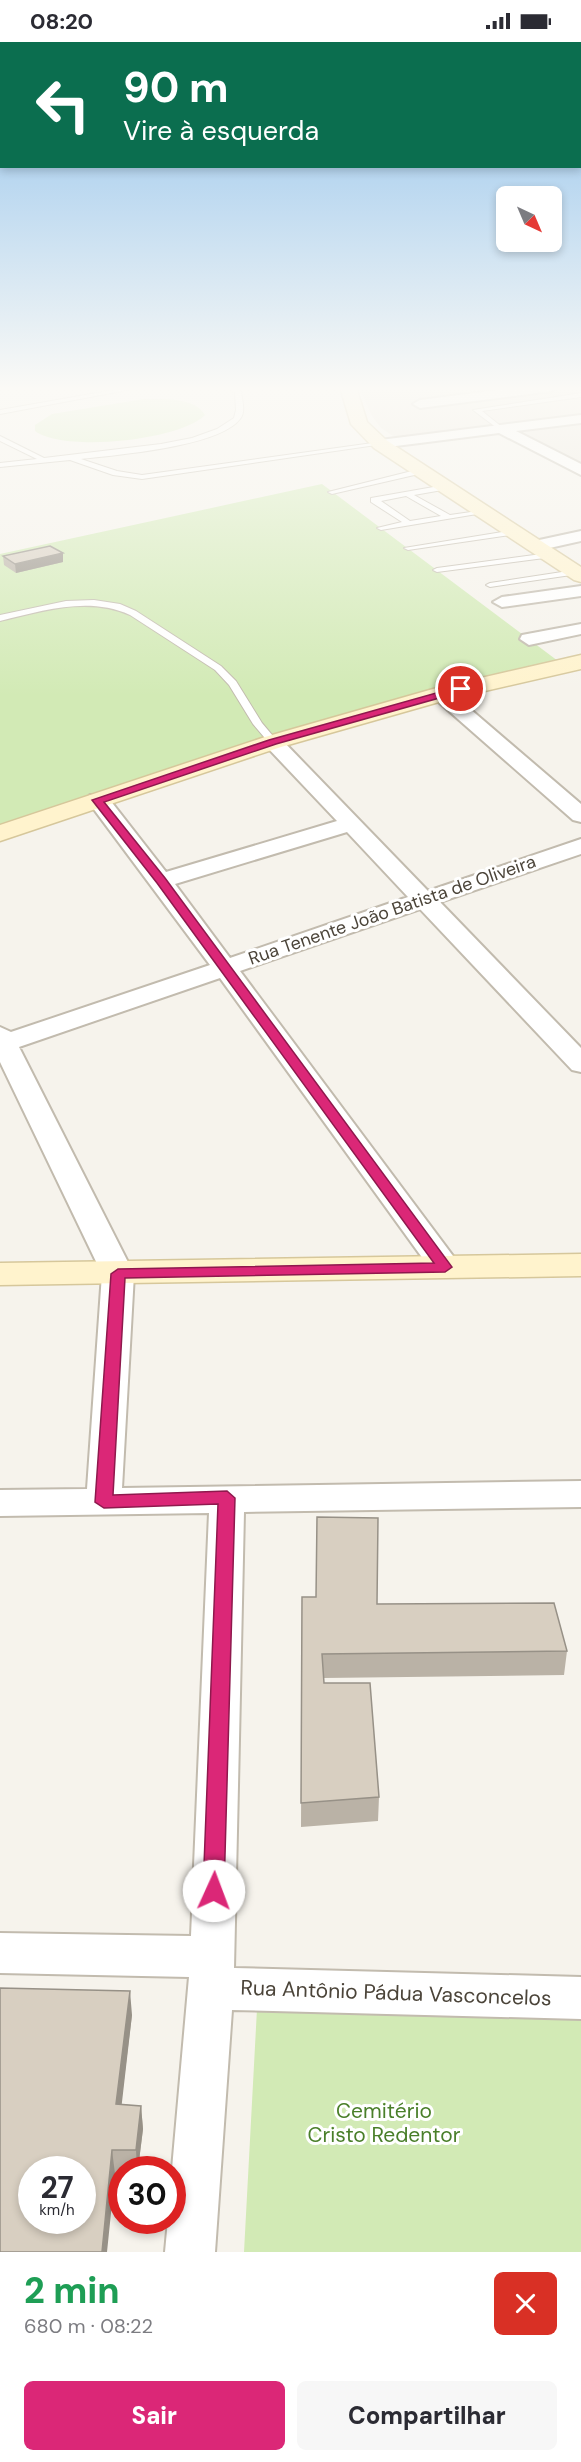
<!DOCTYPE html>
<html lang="pt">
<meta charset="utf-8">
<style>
:root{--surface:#fff;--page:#f7f7f7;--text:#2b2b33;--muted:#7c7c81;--accent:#db2777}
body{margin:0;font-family:"DM Sans",sans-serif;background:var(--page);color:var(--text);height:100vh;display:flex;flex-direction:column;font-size:22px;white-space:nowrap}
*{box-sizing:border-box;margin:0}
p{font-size:20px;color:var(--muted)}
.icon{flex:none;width:33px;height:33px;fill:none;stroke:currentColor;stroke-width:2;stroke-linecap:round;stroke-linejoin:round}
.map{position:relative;height:2210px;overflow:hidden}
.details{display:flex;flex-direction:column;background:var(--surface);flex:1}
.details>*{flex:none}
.banner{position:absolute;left:0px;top:0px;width:582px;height:126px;box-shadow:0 3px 9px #0003;background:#0b6e4f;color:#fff;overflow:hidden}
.needle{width:39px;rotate:136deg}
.buttons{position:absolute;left:496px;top:144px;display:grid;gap:12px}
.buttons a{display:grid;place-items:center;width:66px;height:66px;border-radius:9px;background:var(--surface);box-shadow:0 3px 9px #0003;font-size:30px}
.speed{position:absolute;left:18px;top:2114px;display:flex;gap:12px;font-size:30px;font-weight:700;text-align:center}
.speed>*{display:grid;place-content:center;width:78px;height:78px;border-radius:50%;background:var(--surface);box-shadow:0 3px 9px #0003;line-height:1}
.speed small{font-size:15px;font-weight:400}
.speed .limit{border:9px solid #d22;background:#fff;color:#111}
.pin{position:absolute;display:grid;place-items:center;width:51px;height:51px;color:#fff;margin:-26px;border:3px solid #fff;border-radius:50%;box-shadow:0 2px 6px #0007}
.me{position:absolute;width:66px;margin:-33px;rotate:2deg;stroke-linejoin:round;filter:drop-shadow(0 0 4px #0008)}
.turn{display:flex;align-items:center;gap:21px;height:126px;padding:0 24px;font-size:27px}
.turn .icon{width:78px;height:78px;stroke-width:2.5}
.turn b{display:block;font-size:42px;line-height:51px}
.round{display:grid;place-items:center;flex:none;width:63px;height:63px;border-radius:9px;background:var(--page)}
.summary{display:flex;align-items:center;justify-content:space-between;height:102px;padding:0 24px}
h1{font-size:36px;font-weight:800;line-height:45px;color:#1e9e55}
.action{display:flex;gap:12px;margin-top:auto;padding:12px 24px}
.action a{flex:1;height:69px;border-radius:9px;background:var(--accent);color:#fff;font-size:24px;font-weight:800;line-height:69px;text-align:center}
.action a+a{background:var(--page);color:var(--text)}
.status{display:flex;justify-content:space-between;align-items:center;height:42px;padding:0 30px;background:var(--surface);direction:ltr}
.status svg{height:16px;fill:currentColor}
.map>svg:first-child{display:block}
</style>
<div class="status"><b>08:20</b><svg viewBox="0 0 49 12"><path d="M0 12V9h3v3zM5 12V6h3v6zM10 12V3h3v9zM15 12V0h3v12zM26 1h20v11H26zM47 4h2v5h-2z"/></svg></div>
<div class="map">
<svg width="581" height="2210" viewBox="0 0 581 2210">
<rect width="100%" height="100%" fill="#f6f3ec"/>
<path fill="#eae5da" d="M 363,345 L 581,345 L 581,425 L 514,386 L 399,398 L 381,386 L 372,374 L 362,352 Z"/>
<path fill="#d2eab5" d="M 144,357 C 163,357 195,355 205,373 C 181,398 65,411 35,389 L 35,383 L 52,372 Z
M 322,442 L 558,619 L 7,786 L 0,782 L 0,512 Z
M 258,1948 L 581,1961 L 581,2210 L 244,2210 Z"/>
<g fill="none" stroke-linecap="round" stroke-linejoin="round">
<defs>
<path id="lane" d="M 131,345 L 143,345 L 0,372 L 0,368 Z
M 227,345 L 234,345 L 241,350 C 242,358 246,370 240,377 C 219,405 115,413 81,417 L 117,429 L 142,433 L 380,400 L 383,402 L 142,437 L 113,433 L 70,418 L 0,425 L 0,421 L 37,417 L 0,399 L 0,394 L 44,416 L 161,402 L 192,396 L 217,387 L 234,376 L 236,368 L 235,351 Z
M 581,351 L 581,355 L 482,369 L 503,386 L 501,389 L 473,368 Z
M 420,427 L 423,427 L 423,431 L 332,452 L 328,450 Z
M 445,443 L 448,443 L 448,447 L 414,453 L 450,473 L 485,468 L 489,470 L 381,488 L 377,486 L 402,480 L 371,460 L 371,456 ZM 406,454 L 441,474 L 410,479 L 381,459 Z
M 514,488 L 517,488 L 517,492 L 408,508 L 404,506 Z
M 549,511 L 552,511 L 552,515 L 437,530 L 433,528 L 437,526 Z
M 575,528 L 579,530 L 578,532 L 490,545 L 486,543 L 490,541 Z
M 94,558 L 120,562 L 136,569 L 221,624 L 236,639 L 262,681 L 278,700 L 276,702 L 270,702 L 253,682 L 229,643 L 215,628 L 130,573 C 88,554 43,569 0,579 L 0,573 L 66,559 Z"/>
<path id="street" d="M 522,345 L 559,345 L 552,349 L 420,366 L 413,362 L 420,358 Z
M 581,373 L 581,381 L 516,389 L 581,422 L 581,433 L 499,391 L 380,406 L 373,402 L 380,398 Z
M 581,489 L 581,499 L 536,509 L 528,504 L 530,500 Z
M 581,544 L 581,554 L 502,565 L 493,560 L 502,555 Z
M 581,582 L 581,592 L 529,603 L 520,597 L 522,593 Z
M 441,646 L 448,648 L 581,762 L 581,780 L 573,778 L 434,656 L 431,652 Z
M 273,694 L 280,696 L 428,849 L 581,797 L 581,812 L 440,860 L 581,1006 L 581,1030 L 572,1028 L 420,867 L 240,929 L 456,1218 L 460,1225 L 456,1232 L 445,1235 L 434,1232 L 220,936 L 19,1005 L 134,1232 L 122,1446 L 581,1439 L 581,1465 L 244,1470 L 234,1926 L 581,1935 L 581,1977 L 232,1968 L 215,2210 L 165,2210 L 168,2178 L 172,2178 L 172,2127 L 189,1935 L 0,1931 L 0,1891 L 191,1894 L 209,1471 L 0,1474 L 0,1448 L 87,1447 L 102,1232 L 0,1020 L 0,985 L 11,990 L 210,923 L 87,758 L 90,753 L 106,753 L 166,830 L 337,779 L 266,704 L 263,700 L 266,696 ZM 347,790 L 408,855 L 230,916 L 175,842 Z"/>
<path id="secondary" d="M 340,345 L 356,345 L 367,380 L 386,398 L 581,525 L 581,540 L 574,538 L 374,406 L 351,382 Z
M 581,613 L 581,627 L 446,658 L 281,705 L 0,799 L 0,783 L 265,695 L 433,647 Z
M 581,1212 L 581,1234 L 0,1243 L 0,1221 Z"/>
</defs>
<use href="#lane" stroke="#c2bbae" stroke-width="2"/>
<use href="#street" stroke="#c2bbae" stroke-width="4"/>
<use href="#secondary" stroke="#d6c79b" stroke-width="3"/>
<use href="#lane" fill="#fff" fill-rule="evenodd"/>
<use href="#street" fill="#fff" fill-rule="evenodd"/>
<use href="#secondary" fill="#fff3cd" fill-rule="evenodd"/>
</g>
<path fill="#bab2a6" d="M 63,511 L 63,520 L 16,531 L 4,523 L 3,514 Z
M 302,1555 L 316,1555 L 377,1562 L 567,1609 L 564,1633 L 324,1636 L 324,1641 L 379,1755 L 378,1779 L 301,1785 Z
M 0,1937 L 0,1946 L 132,1973 L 121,2062 L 141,2064 L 143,2087 L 138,2127 L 122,2127 L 122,2132 L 115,2132 L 0,2210 Z"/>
<path fill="#979187" d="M 63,511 L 63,520 L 16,531 L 15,522 Z
M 130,1949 L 132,1973 L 119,2086 L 116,2062 Z
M 141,2064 L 143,2087 L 138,2127 L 137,2127 L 136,2108 Z
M 112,2108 L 115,2132 L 107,2210 L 102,2210 Z"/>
<path fill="#d8cfc1" stroke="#979187" stroke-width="1.5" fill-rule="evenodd" d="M 50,504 L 63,511 L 15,522 L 3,514 Z
M 317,1475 L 378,1476 L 377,1562 L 554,1561 L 567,1609 L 322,1612 L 324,1641 L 370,1641 L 379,1755 L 301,1761 L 302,1555 L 316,1555 Z
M 0,1946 L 130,1949 L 116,2062 L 141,2064 L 136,2108 L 112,2108 L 102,2210 L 0,2210 ZM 32,2127 L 82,2127 L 82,2178 L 32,2178 Z"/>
<linearGradient id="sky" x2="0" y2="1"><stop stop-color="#8fc1ec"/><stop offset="0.53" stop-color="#fbfaf6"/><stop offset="1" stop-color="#fbfaf6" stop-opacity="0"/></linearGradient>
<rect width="581" height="654" fill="url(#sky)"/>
<path fill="#db2777" stroke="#8e194d" stroke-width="1.5" d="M 461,644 L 465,647 L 464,649 L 276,702 L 104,760 L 165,836 L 452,1225 L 445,1230 L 125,1236 L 113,1453 L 227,1449 L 235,1456 L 224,1849 L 221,1856 L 214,1858 L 206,1856 L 203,1849 L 218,1462 L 104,1466 L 95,1460 L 111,1232 L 118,1227 L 434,1221 L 157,841 L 92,758 L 269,698 Z"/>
<g text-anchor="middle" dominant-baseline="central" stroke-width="6" stroke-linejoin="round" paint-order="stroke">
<g font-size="18" fill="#4b4439" stroke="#fff">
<text transform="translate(392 868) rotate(-19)">Rua Tenente João Batista de Oliveira</text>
</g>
<g font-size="21" fill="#4b4439" stroke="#fff">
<text transform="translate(396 1951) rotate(2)">Rua Antônio Pádua Vasconcelos</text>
</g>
<g font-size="21" fill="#4a7f2a" stroke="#fff">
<text x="384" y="2069">Cemitério<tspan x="384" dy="24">Cristo Redentor</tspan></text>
</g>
</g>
</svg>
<div class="buttons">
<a><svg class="needle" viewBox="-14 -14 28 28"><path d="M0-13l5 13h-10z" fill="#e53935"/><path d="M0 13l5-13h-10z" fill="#7c7c81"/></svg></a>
</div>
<div class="speed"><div>27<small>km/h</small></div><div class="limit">30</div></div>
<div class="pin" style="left:461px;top:647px;background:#d93025"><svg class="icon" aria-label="arrive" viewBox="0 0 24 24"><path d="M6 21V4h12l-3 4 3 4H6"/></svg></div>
<svg class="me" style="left:214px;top:1849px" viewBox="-20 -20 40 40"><circle r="19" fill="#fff"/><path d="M0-13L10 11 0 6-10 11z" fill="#db2777"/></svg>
<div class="banner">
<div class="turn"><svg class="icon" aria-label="left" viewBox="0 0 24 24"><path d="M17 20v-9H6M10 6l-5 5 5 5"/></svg><div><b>90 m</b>Vire à esquerda</div></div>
</div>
</div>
<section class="details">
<div class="summary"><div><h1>2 min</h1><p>680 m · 08:22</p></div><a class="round" style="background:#d93025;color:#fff"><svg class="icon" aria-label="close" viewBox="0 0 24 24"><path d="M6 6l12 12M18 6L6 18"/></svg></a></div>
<div class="action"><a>Sair</a><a>Compartilhar</a></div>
</section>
